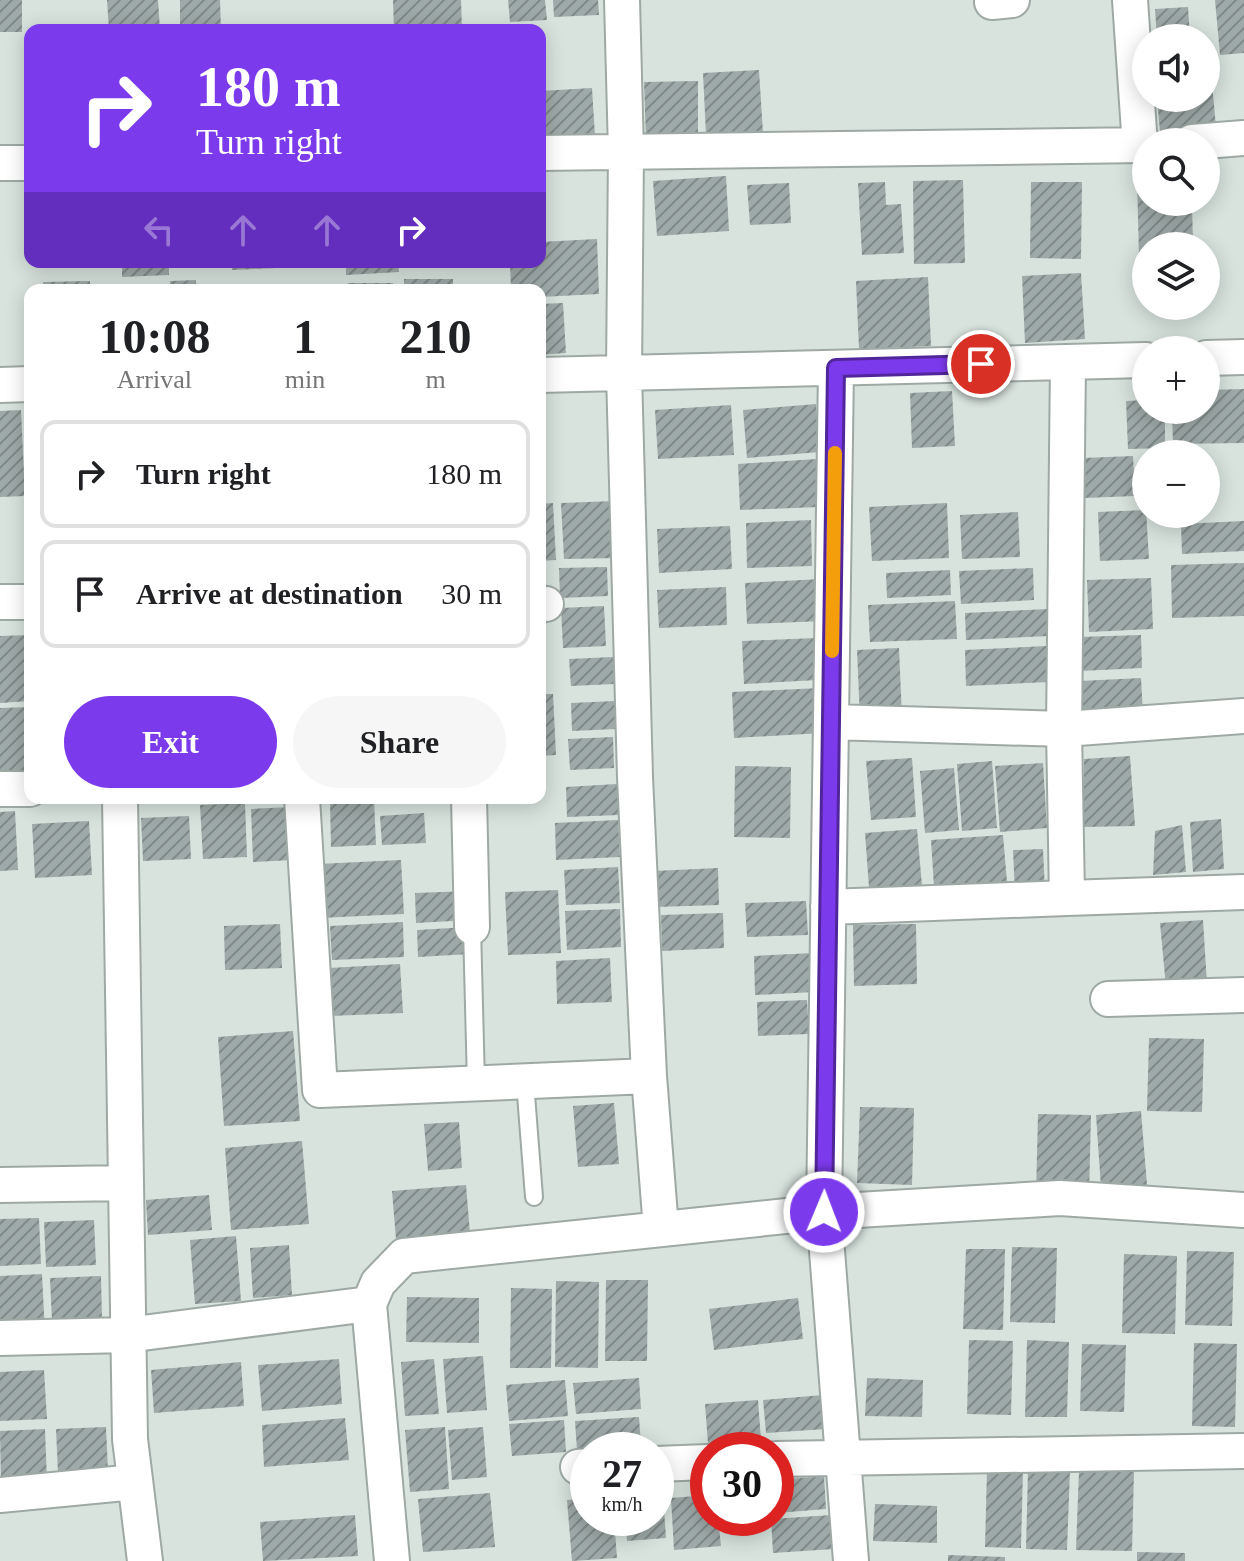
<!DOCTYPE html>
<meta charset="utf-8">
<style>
:root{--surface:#fff;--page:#f6f6f6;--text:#202124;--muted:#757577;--line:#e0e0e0;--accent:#7c3aed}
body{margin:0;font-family:"Times New Roman",serif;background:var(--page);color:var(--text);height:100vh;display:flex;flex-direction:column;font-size:30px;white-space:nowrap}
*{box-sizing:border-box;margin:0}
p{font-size:26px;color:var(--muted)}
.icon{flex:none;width:44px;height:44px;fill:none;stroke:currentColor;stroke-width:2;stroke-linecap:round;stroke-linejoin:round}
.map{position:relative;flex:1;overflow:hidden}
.sheet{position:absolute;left:24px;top:284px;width:522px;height:520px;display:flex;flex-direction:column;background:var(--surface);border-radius:16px;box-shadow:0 4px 20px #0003}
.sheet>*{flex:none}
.hud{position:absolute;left:24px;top:24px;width:522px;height:244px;border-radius:16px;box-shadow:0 4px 20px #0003;background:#7c3aed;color:#fff;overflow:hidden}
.fabs{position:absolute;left:1132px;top:24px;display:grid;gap:16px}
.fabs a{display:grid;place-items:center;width:88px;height:88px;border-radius:50%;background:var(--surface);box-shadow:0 4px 20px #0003;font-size:40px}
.speed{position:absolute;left:570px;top:1432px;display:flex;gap:16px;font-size:40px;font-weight:700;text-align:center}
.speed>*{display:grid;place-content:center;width:104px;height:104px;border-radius:50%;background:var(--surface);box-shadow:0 4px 20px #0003;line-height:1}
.speed small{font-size:20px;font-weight:400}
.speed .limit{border:12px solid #d22;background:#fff;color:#111}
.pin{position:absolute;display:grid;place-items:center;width:68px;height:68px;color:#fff;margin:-34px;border:4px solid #fff;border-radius:50%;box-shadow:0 2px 8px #0007}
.me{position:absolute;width:88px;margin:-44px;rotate:1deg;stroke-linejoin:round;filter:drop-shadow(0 0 6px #0008)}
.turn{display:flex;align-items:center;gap:28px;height:168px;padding:0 40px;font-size:36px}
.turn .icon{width:104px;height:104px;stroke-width:2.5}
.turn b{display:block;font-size:56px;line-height:68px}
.lanes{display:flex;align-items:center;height:76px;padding:0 40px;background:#0003;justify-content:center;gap:40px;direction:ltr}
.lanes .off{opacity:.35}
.eta{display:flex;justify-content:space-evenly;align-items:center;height:136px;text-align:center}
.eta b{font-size:48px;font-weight:600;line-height:56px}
.button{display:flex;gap:16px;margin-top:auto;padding:16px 40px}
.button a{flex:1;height:92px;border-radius:48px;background:var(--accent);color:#fff;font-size:32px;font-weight:600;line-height:92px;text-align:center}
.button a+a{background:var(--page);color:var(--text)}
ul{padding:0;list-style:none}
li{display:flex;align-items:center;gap:24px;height:108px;margin:0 16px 12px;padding:0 24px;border:4px solid var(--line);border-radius:16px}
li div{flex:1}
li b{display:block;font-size:30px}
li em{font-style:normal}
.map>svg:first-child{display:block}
</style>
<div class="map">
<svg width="1244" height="1561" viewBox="0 0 1244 1561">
<defs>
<pattern id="building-hatch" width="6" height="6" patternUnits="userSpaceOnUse" patternTransform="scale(2)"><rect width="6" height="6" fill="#9eaaa9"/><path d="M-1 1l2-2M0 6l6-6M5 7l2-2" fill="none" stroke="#808a89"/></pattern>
</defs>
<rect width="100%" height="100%" fill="#d8e3de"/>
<path fill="url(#building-hatch)" d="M 0,0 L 22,0 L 22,32 L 0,32 Z
M 107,0 L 158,0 L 160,30 L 109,30 Z
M 180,0 L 220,0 L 221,30 L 180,30 Z
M 393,0 L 461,0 L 462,30 L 394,30 Z
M 508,0 L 545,0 L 547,20 L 510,22 Z
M 553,0 L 598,0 L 599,15 L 554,17 Z
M 1215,0 L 1244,0 L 1244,53 L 1220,55 Z
M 1188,7 L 1190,38 L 1157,38 L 1155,9 Z
M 1206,59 L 1210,59 L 1216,128 L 1160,132 L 1157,98 L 1206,98 Z
M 759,70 L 763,133 L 706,135 L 703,73 Z
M 698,81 L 698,138 L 646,140 L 644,82 Z
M 592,88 L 595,136 L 540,139 L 540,91 Z
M 726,176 L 729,231 L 657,236 L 653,181 Z
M 1137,177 L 1146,177 L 1146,202 L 1192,202 L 1193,246 L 1146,246 L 1146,258 L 1139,258 Z
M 963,180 L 965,263 L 914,264 L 913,181 Z
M 885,182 L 886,205 L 901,204 L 904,253 L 862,255 L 858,183 Z
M 1031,182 L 1082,182 L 1081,259 L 1030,258 Z
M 789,183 L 791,223 L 750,225 L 747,185 Z
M 597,239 L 599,294 L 540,297 L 540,290 L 511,290 L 510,262 L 540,262 L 540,242 Z
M 122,262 L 169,262 L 169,275 L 122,277 Z
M 232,262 L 276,262 L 277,268 L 232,270 Z
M 346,262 L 398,262 L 399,272 L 346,275 Z
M 1081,273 L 1085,339 L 1025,343 L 1022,276 Z
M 928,277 L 931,346 L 859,349 L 856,281 Z
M 404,279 L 453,279 L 453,290 L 404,290 Z
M 196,280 L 196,290 L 171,290 L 170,281 Z
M 90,281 L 90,290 L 43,290 L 43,282 Z
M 348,283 L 393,283 L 393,290 L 348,290 Z
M 224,284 L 271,284 L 271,290 L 225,290 Z
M 152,285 L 152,290 L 107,290 L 107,287 Z
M 563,303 L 566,353 L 540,355 L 540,304 Z
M 1244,389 L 1244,443 L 1173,444 L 1172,410 L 1206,410 L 1206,390 Z
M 952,391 L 955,446 L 912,448 L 910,393 Z
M 1146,400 L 1146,410 L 1165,410 L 1165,448 L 1128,449 L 1126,401 Z
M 816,404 L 820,452 L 747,458 L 743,410 Z
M 731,405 L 734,455 L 658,459 L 655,410 Z
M 21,410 L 25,496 L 0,497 L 0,411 Z
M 25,414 L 30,414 L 30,453 L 28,454 Z
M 1133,456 L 1135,496 L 1084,498 L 1083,458 Z
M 817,459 L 819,507 L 740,510 L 738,464 Z
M 615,501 L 618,558 L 564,559 L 561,503 Z
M 553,503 L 556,560 L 540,561 L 540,504 Z
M 947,503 L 949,558 L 872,561 L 869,507 Z
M 1146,510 L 1149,559 L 1100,561 L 1098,512 Z
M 1018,512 L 1020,557 L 962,559 L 960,515 Z
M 811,520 L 812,566 L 747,568 L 746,523 Z
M 1244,521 L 1244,551 L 1182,554 L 1181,524 Z
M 730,526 L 732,569 L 659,573 L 657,529 Z
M 1244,563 L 1244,616 L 1172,618 L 1171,565 Z
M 607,567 L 608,596 L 560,598 L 559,568 Z
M 1033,568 L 1034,600 L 961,604 L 959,571 Z
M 950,570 L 951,595 L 887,598 L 886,573 Z
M 1151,578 L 1153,629 L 1089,632 L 1087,580 Z
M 822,579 L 824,621 L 747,624 L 745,583 Z
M 726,587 L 727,625 L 659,628 L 657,590 Z
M 955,601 L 957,639 L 870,642 L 868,605 Z
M 604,606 L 606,646 L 563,648 L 561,608 Z
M 1048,609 L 1049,636 L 966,640 L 965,613 Z
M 30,635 L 30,701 L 0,703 L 0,636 Z
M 1141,635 L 1142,668 L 1081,671 L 1079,637 Z
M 816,638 L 818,680 L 744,684 L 742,641 Z
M 1046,646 L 1048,682 L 966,686 L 965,650 Z
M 899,648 L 902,717 L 860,719 L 857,650 Z
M 613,657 L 614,684 L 571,686 L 569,659 Z
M 1141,678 L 1143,714 L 1082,717 L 1080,681 Z
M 820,688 L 823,733 L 734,738 L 732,692 Z
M 540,694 L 553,694 L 556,755 L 540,756 Z
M 615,701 L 616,729 L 572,731 L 571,703 Z
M 30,707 L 30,773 L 0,775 L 0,708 Z
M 613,737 L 614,768 L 570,770 L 568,739 Z
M 1130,756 L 1135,826 L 1084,827 L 1084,759 Z
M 912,758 L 916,817 L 871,820 L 866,761 Z
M 992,761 L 997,828 L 962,831 L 957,764 Z
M 1043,763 L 1047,828 L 1000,832 L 995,766 Z
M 735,766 L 791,767 L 790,838 L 734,837 Z
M 954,768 L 959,830 L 925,833 L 920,771 Z
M 617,784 L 619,815 L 567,817 L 566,787 Z
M 374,799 L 376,845 L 331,847 L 330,801 Z
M 245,803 L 247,857 L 203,859 L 200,805 Z
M 290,807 L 293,860 L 253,862 L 251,809 Z
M 15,811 L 18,870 L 0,871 L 0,812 Z
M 424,813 L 426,843 L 382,845 L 380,816 Z
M 189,816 L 191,859 L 143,861 L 141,818 Z
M 1221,819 L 1224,869 L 1193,872 L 1190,822 Z
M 618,820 L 620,857 L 556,860 L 555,823 Z
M 89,821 L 92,875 L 35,878 L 32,824 Z
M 1182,825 L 1186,872 L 1153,875 L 1155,831 Z
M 917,829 L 923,897 L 870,901 L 865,833 Z
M 1003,835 L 1007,882 L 934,887 L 931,840 Z
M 1043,849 L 1045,892 L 1015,894 L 1013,850 Z
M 401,860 L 404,914 L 320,918 L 318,864 Z
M 618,867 L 620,903 L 566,905 L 564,870 Z
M 718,868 L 719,905 L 656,907 L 654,871 Z
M 558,890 L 561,953 L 508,955 L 505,892 Z
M 469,891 L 471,920 L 416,923 L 415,893 Z
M 806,901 L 808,935 L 747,937 L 745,903 Z
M 620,909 L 621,947 L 567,950 L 565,911 Z
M 723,913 L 724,948 L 662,951 L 661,915 Z
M 1203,920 L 1207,984 L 1166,987 L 1160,923 Z
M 403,922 L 404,957 L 332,960 L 330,926 Z
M 280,924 L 282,968 L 225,970 L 224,926 Z
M 916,924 L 917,984 L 854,986 L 853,925 Z
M 469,927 L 470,954 L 418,957 L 417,930 Z
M 813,953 L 814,992 L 755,995 L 754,956 Z
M 610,958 L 612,1002 L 557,1004 L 556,961 Z
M 400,964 L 403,1013 L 331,1016 L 329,968 Z
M 807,1000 L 809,1034 L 758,1036 L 757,1002 Z
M 293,1031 L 300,1121 L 224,1126 L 218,1037 Z
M 1149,1038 L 1204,1039 L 1202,1112 L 1147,1111 Z
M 614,1103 L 619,1164 L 578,1167 L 573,1106 Z
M 860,1107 L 914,1108 L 912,1185 L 857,1183 Z
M 1141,1111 L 1147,1185 L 1101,1188 L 1096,1115 Z
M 1038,1114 L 1091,1115 L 1089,1196 L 1036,1195 Z
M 459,1122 L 462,1168 L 428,1171 L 424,1124 Z
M 302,1141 L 309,1224 L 231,1230 L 225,1148 Z
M 466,1185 L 471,1246 L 397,1251 L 392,1191 Z
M 209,1195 L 212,1230 L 148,1235 L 146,1200 Z
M 39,1218 L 41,1264 L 0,1266 L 0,1219 Z
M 94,1220 L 96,1265 L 46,1267 L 44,1222 Z
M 236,1236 L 241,1301 L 195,1304 L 190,1240 Z
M 289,1245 L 292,1295 L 253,1298 L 250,1248 Z
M 1012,1247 L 1057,1248 L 1055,1323 L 1010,1322 Z
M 966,1249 L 1005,1249 L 1003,1330 L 963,1329 Z
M 1187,1251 L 1234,1252 L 1232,1326 L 1185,1325 Z
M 1124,1254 L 1177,1256 L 1175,1334 L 1122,1333 Z
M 42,1274 L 45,1333 L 0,1335 L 0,1276 Z
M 101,1276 L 102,1319 L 52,1321 L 50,1278 Z
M 606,1280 L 648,1280 L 647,1361 L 605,1361 Z
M 556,1281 L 599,1282 L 598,1368 L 555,1367 Z
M 511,1288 L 552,1289 L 551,1368 L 510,1368 Z
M 407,1297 L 479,1298 L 479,1343 L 406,1342 Z
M 798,1298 L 803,1339 L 714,1350 L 709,1309 Z
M 969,1340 L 1013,1341 L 1011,1415 L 967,1414 Z
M 1027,1340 L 1069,1342 L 1067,1417 L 1025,1417 Z
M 1194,1343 L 1237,1344 L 1235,1427 L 1192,1426 Z
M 1082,1344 L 1126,1345 L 1124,1412 L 1080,1411 Z
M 483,1356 L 487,1410 L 447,1413 L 443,1359 Z
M 339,1359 L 342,1404 L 262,1411 L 258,1365 Z
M 434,1359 L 439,1414 L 405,1416 L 401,1362 Z
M 241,1362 L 244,1406 L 154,1413 L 151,1370 Z
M 44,1370 L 47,1419 L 0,1421 L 0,1372 Z
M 639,1378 L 641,1409 L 576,1414 L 573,1383 Z
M 867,1378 L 923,1380 L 922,1417 L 865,1416 Z
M 565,1380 L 568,1416 L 509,1421 L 506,1385 Z
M 823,1395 L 826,1429 L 766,1433 L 763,1400 Z
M 758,1400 L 761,1440 L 708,1444 L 705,1404 Z
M 639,1417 L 641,1445 L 577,1450 L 575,1421 Z
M 345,1418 L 349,1460 L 264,1467 L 262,1425 Z
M 564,1420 L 566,1452 L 512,1456 L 509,1424 Z
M 106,1427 L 108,1471 L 58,1473 L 56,1429 Z
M 445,1427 L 449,1489 L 410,1492 L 405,1430 Z
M 483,1427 L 487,1477 L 452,1480 L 448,1430 Z
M 45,1429 L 47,1481 L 1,1484 L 0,1431 Z
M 987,1469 L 1023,1470 L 1021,1548 L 985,1547 Z
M 1028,1469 L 1070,1470 L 1067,1550 L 1026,1549 Z
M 1079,1470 L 1134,1471 L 1132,1551 L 1076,1550 Z
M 824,1476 L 826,1509 L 776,1513 L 776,1480 Z
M 490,1493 L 495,1547 L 423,1552 L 418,1499 Z
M 708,1495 L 708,1518 L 718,1518 L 721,1546 L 674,1550 L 671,1498 Z
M 663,1496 L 666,1538 L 627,1541 L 625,1518 L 656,1518 L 656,1497 Z
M 588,1498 L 588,1518 L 614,1518 L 617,1558 L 572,1561 L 567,1500 Z
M 875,1504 L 937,1506 L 937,1543 L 873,1541 Z
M 355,1515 L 358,1556 L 263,1561 L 260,1522 Z
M 832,1515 L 834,1549 L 773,1553 L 771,1519 Z
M 1137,1552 L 1185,1553 L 1185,1561 L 1137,1561 Z
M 948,1555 L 1005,1557 L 1005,1561 L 948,1561 Z"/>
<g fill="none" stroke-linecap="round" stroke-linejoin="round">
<defs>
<path id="lane" d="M 472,927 L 476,1084
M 525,1082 L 534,1197"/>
<path id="street" d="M 622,0 L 626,152 L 624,373 L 635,777 L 649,1076 L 661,1229
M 1130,0 L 1140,146
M 992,2 L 1012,0
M 1192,142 L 1244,138
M 540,153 L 1146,145
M 0,163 L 30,163
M 1206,358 L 1244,357
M 1068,362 L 1064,729 L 1067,898 L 1244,892
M 836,368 L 824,1212 L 851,1561
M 540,375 L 1146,360
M 0,385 L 30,384
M 0,602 L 30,602
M 540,604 L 546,604
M 831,722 L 1064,729 L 1244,716
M 0,789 L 30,789
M 120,798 L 130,1439 L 145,1561
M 302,798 L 320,1090 L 649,1076
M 469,798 L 472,927
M 828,907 L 1067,898
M 1108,999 L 1244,995
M 0,1185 L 126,1183
M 369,1304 L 392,1561
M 0,1338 L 127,1335 L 369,1304 L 378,1283 L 404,1256 L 824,1212 L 1060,1198 L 1244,1210
M 776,1459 L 1244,1451
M 656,1464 L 708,1462
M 578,1467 L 588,1466
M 0,1495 L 135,1482"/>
</defs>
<use href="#lane" stroke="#9ea9a4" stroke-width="20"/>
<use href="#street" stroke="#9ea9a4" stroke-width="38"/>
<use href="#lane" stroke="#fff" stroke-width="16"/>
<use href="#street" stroke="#fff" stroke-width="34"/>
</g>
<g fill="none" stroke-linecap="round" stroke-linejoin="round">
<defs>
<path id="route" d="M 824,1212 L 836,368 L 981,364"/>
</defs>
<use href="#route" stroke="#51269a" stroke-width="20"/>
<use href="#route" stroke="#7c3aed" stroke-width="14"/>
<path stroke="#f59e0b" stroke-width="14" d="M 832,651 L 835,453"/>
</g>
</svg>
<div class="fabs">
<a><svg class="icon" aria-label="sound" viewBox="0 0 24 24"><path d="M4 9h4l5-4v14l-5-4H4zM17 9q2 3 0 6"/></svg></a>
<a><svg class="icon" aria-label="search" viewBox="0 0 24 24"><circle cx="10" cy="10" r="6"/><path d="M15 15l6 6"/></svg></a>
<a><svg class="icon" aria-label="layers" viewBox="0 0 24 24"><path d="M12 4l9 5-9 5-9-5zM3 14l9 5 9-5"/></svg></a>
<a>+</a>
<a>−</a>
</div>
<div class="speed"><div>27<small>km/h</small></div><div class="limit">30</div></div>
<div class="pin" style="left:981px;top:364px;background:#d93025"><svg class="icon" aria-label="arrive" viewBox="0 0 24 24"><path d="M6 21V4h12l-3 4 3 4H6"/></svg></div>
<svg class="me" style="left:824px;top:1212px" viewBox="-20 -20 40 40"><circle r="17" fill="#7c3aed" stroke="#fff" stroke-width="3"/><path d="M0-11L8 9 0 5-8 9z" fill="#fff"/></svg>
<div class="hud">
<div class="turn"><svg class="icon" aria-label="right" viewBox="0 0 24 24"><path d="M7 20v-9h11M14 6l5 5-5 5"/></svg><div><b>180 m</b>Turn right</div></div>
<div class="lanes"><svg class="icon off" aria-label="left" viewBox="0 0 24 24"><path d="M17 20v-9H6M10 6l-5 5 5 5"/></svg><svg class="icon off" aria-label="ahead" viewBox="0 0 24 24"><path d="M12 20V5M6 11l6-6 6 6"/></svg><svg class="icon off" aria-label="ahead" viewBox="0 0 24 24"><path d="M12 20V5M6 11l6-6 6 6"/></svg><svg class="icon" aria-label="right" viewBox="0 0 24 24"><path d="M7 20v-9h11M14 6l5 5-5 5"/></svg></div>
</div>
<section class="sheet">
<div class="eta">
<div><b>10:08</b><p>Arrival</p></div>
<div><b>1</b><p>min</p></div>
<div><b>210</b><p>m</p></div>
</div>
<ul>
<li><svg class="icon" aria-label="right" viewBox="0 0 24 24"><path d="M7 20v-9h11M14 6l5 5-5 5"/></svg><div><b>Turn right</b></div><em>180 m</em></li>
<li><svg class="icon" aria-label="arrive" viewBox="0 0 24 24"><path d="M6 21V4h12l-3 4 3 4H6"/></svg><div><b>Arrive at destination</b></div><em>30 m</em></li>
</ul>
<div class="button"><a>Exit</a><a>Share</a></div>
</section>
</div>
